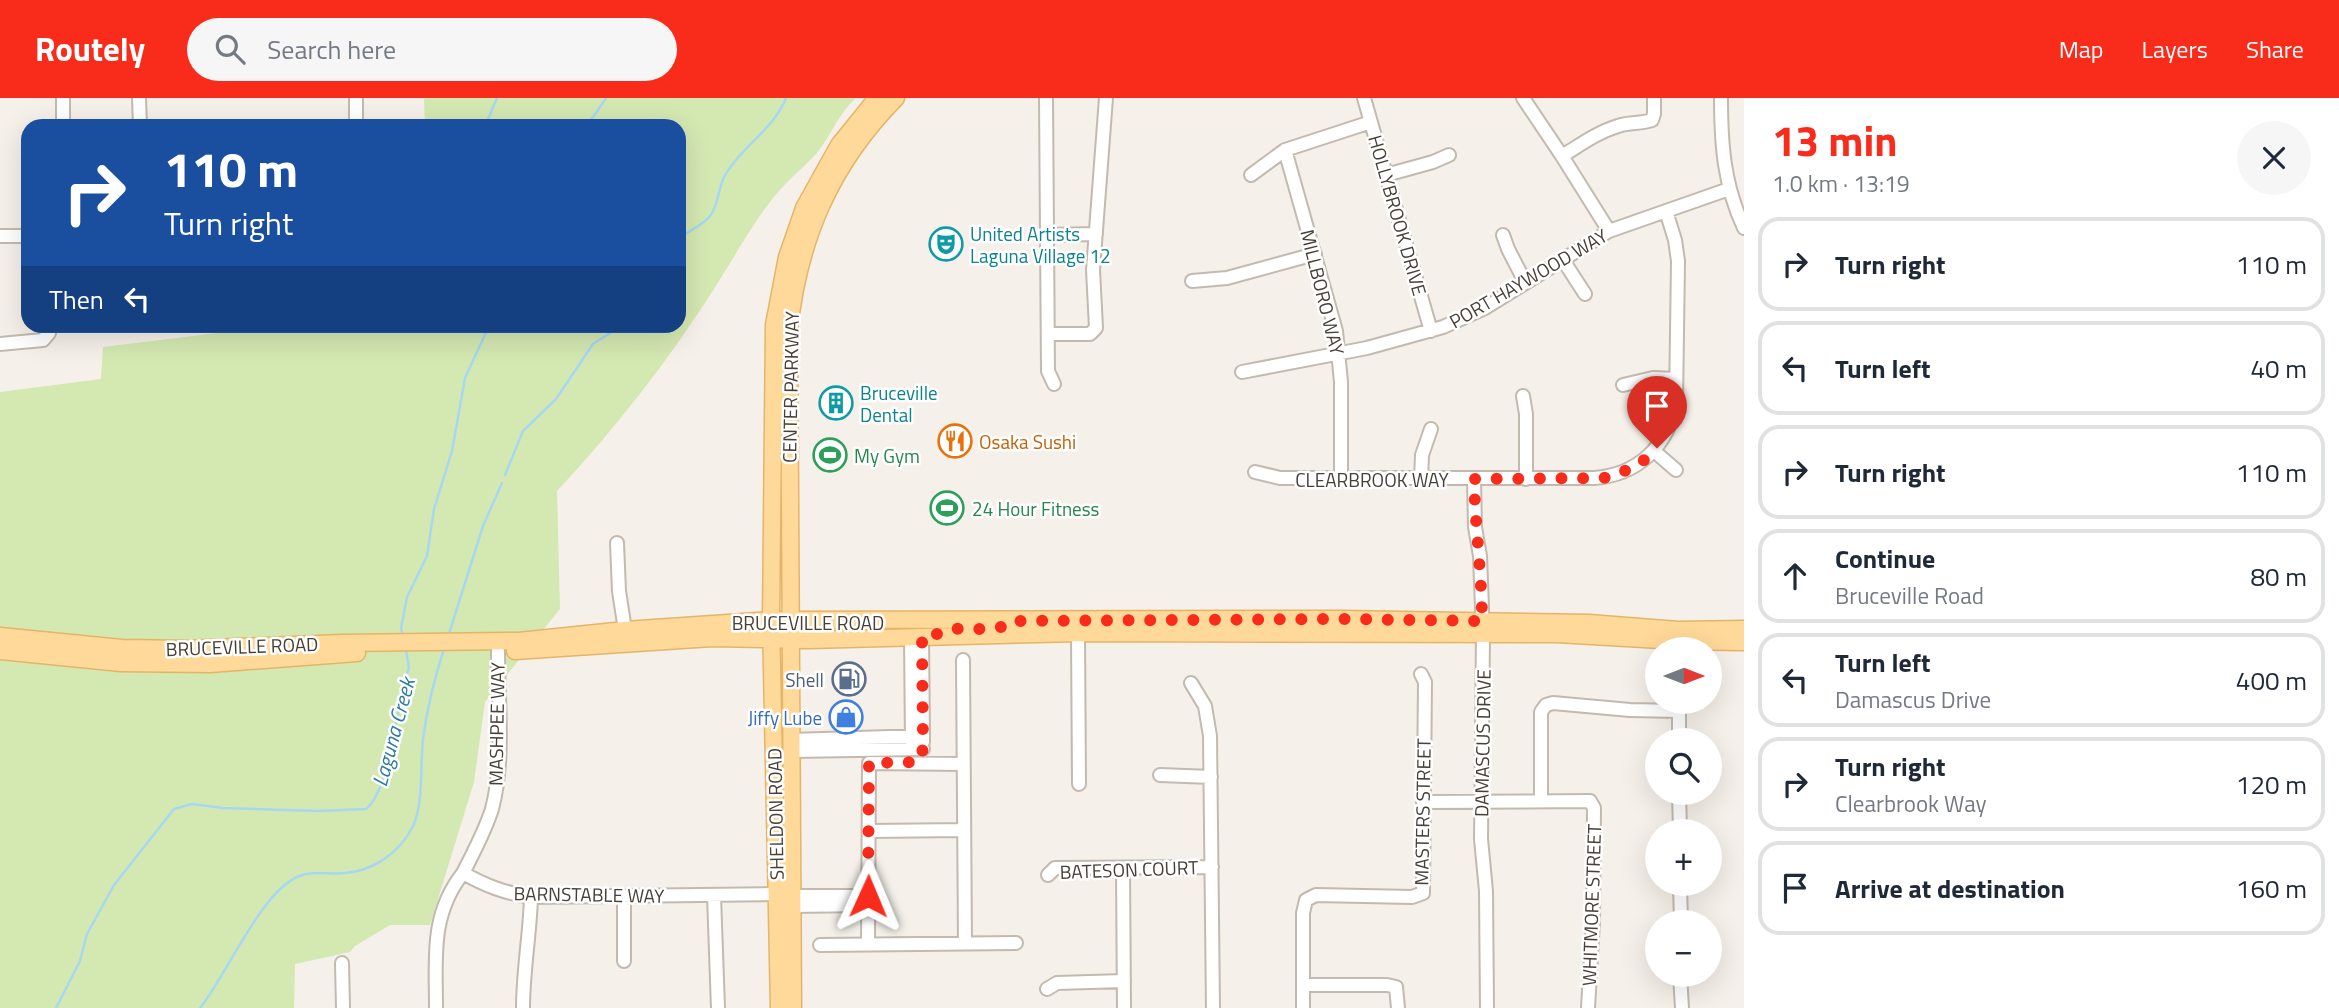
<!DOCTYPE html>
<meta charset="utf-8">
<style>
:root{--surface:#fff;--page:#f6f6f7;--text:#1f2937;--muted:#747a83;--line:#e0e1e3;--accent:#f92c1c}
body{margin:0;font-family:"Titillium Web",sans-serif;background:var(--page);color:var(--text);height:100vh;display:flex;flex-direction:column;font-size:26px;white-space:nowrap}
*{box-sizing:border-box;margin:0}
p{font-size:23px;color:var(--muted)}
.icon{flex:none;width:38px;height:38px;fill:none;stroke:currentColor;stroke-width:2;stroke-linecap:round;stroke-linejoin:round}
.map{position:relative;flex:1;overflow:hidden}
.sheet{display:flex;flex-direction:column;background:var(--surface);width:595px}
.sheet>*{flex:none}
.top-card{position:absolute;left:21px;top:21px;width:665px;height:214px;border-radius:21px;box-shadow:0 7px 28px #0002;background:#1a4fa0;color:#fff;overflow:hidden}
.needle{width:46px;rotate:90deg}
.fabs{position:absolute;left:1645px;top:539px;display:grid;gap:14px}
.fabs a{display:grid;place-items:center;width:77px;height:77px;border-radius:50%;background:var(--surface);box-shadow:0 7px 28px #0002;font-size:35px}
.pin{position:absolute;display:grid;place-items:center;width:60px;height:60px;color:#fff;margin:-72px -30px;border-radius:50% 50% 50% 0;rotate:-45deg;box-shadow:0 0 7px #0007}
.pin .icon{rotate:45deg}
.me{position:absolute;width:77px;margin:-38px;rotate:1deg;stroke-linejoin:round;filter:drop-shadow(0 0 5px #0008)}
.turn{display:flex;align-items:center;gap:24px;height:147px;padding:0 28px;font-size:32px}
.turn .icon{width:91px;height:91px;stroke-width:2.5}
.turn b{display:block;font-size:49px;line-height:60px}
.then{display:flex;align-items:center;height:66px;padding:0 28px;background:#0003;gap:14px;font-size:26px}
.round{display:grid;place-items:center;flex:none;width:74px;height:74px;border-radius:37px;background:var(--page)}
.summary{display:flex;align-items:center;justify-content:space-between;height:119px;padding:0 28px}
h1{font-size:42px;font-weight:700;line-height:52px;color:var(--accent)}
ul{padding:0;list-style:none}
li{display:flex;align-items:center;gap:21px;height:94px;margin:0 14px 10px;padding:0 14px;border:4px solid var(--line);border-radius:21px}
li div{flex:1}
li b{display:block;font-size:26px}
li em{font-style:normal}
header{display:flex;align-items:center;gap:42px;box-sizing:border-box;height:98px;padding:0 35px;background:var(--accent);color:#fff}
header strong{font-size:33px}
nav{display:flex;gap:38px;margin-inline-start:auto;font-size:24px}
.search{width:490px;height:63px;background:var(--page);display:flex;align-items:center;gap:18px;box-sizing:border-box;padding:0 24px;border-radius:38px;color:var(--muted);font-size:26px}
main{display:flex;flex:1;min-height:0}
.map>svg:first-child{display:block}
</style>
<header>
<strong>Routely</strong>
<div class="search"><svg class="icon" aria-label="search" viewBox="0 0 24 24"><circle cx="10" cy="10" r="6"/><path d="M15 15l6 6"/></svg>Search here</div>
<nav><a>Map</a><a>Layers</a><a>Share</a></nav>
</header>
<main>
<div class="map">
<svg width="1744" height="910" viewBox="0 0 1744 910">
<rect width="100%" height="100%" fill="#f5f0e9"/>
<path fill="#d4e8b2" d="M 424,0 L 856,0 C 838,16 831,38 816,56 C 804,69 790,80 778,94 C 753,124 735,158 714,191 C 668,263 615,331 557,393 L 560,511 L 485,604 L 474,684 L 430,827 L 390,827 L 355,848 L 350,854 L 295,866 L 294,910 L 0,910 L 0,294 L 101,281 L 103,249 L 259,230 L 260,228 L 679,228 L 679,28 L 425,28 Z"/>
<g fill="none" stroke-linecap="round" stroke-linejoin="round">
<path stroke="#a6d8f1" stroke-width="2.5" d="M 485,28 L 497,0
M 587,28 L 606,0
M 679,141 C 688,133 703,127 710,118 C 719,106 718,90 725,77 C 742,48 774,31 786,0
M 505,377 L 523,333 L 556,301 L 593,246 L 621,228
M 403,538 L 401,530 L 407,499 L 427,458 L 434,411 L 452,353 L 465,280 L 489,228
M 448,539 L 483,428 L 502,385
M 56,910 L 80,863 L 87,836 L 114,787 L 174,711 L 192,706 L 223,710 L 318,713 L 366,711 C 388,694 398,615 403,586 L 409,570 L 406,552
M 200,910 C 226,878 260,796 297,779 C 312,772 329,777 345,775 C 373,773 399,755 412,730 C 424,708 420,667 423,641 C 427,610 435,578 445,548"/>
<defs>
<path id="minor" d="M 63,0 L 63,28
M 139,0 L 140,28
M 356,0 L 356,28
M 1046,0 L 1048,273 L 1054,286
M 1364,0 L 1431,233
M 1523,0 L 1562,58 L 1609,133
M 1721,0 C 1721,47 1724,87 1744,130
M 1285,52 L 1336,233 L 1341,284 L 1341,380
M 1562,58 C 1580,47 1598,34 1618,28 C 1629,24 1641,26 1652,22 L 1654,16 L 1654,0
M 1251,77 L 1285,52 L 1371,24
M 1386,77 L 1433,64 L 1449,57
M 1046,137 L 1096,136
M 1503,137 L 1508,151 L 1525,184
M 0,138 L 28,138
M 1563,162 L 1585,196
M 1192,183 L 1227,180 L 1315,156
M 1048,236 L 1090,236 L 1096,230 L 1093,172 L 1106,0
M 0,246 L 43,242 L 49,235 L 50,228
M 1242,274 L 1367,250 L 1443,229 L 1485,210 L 1609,133 L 1729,91
M 1623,287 L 1653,280 L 1676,281
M 1523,298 L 1526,316 L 1526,381
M 1654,353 L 1676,372
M 1255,374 L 1280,380 L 1594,380 C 1638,377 1668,348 1676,305 L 1678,163 L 1675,142 L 1666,113
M 1421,381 L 1422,357 L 1431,331
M 1474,381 L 1475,429 L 1480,458 L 1483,536 L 1481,741 L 1486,793 L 1487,910
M 617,445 L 619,493 L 625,532
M 1078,535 L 1079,686
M 911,538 L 912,644
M 922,538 L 923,644
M 963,562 L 965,845
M 1191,585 L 1205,608 L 1210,638 L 1213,910
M 1679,604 L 1679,642
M 790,642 L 923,638
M 790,653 L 923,651
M 1160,677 L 1211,679
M 1679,695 L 1680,733
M 1541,703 L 1541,614 L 1546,607 L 1553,605 L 1630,612 L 1679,613
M 1423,704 L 1590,703 L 1594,710 L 1593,824 L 1588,910
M 869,733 L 963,732
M 1123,770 L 1124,910
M 463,775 C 474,754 485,733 492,711 C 505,661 498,605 498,553
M 1048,777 L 1055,770 L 1212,769
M 1680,786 L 1681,824
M 714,798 L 718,910
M 791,798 L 868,798
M 624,799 L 624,863
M 791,808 L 868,807
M 868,846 L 869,665 L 963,666
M 820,847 L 1016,845
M 342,865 L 343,910
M 1680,877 L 1682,910
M 1303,887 L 1387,887 L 1396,889 L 1398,910
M 1047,891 L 1057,885 L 1124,883
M 436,910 C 436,860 430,817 463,775 C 486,788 505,795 531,799 L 776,796
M 523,910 C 523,873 530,836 531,799
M 1303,910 L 1303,815 L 1306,802 L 1316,797 L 1412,799 L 1423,795 L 1425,584 L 1421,576"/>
<path id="major" d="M 0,538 L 122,550 L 186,551 L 342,545 L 519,543 L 625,532 L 771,522 L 1341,521 L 1589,525 L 1678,532 L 1744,531
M 0,553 L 121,565 L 210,566 L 357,555
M 515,553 L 712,540 L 809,542 L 1078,535 L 1557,536 L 1678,543 L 1744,544
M 779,910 L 771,522 L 774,227 L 787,159 L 804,110 L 839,47 L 877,0
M 793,910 L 789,231 C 799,140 831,66 896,0"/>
</defs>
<use href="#minor" stroke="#c3baaf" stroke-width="16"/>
<use href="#major" stroke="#e4b568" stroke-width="19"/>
<use href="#minor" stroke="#fff" stroke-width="12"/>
<use href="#major" stroke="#fed999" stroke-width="16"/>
</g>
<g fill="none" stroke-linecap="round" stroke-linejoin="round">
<path stroke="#f92c1c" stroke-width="12" stroke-dasharray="0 21.6" d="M 868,798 L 869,665 L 918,664 L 923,651 L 922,538 C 936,538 943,533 955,531 C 971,529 999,536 1010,523 L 1341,521 L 1482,523 C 1482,476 1475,429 1474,381 L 1604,380 L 1630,371 L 1642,364 L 1657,350"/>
</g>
<defs>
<symbol id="theatre-ring" viewBox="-11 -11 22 22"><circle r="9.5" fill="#fff" stroke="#0f9aa8" stroke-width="1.5"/><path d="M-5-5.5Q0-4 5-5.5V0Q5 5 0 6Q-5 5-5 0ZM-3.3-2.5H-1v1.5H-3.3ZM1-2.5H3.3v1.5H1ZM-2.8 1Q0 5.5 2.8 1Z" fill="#0f9aa8"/></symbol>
<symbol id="building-ring" viewBox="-11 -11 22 22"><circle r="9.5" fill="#fff" stroke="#0f9aa8" stroke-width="1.5"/><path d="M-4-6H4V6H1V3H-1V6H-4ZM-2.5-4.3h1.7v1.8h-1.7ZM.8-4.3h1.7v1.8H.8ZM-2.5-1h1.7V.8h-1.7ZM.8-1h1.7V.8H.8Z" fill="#0f9aa8"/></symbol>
<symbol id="restaurant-ring" viewBox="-11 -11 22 22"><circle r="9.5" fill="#fff" stroke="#e8710a" stroke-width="1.5"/><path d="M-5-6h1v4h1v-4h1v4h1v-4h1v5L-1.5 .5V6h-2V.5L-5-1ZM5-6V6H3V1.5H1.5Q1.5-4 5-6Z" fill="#e8710a"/></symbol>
<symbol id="stadium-ring" viewBox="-11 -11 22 22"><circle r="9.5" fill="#fff" stroke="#2e9e5b" stroke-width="1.5"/><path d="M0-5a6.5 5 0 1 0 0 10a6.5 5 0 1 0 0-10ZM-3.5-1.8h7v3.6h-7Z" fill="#2e9e5b"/></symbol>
<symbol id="fuel-ring" viewBox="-11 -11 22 22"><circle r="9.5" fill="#fff" stroke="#5c6f8a" stroke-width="1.5"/><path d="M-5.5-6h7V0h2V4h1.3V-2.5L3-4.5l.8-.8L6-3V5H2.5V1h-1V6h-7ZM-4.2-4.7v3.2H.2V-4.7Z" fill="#5c6f8a"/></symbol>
<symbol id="shop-ring" viewBox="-11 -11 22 22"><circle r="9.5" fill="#fff" stroke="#3f7fe0" stroke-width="1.5"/><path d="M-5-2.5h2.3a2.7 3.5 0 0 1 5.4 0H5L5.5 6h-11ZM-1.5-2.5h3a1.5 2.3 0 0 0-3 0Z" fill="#3f7fe0"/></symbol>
</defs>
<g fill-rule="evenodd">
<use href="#theatre-ring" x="927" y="127" width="38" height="38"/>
<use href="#building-ring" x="817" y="286" width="38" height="38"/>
<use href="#restaurant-ring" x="936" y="324" width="38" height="38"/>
<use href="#stadium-ring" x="811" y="338" width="38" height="38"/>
<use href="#stadium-ring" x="928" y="391" width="38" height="38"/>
<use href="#fuel-ring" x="830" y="562" width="38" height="38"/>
<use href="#shop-ring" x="827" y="600" width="38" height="38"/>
</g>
<g text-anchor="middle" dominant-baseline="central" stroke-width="5" stroke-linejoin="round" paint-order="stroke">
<g font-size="19" fill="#484037" stroke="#fff">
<text transform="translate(1398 117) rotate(74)">HOLLYBROOK DRIVE</text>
<text transform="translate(1528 180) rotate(-30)">PORT HAYWOOD WAY</text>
<text transform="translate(1323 194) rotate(76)">MILLBORO WAY</text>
<text transform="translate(790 289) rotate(-89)">CENTER PARKWAY</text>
<text x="1372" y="381">CLEARBROOK WAY</text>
<text x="808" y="524">BRUCEVILLE ROAD</text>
<text transform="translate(242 548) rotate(-2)">BRUCEVILLE ROAD</text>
<text transform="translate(496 626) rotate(-89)">MASHPEE WAY</text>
<text transform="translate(1482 645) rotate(-89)">DAMASCUS DRIVE</text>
<text transform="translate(1422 714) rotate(-89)">MASTERS STREET</text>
<text transform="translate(775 716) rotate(-91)">SHELDON ROAD</text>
<text transform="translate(1129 771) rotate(-2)">BATESON COURT</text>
<text transform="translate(589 796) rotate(1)">BARNSTABLE WAY</text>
<text transform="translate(1591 807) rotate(-88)">WHITMORE STREET</text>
</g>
<g font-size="19" fill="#0d838f" stroke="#fff" text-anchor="start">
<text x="970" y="135">United Artists<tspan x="970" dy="22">Laguna Village 12</tspan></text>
<text x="860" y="294">Bruceville<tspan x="860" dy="22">Dental</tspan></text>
</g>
<g font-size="19" fill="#c56008" stroke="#fff" text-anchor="start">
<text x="979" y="343">Osaka Sushi</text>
</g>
<g font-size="19" fill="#27864d" stroke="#fff" text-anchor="start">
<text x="854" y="357">My Gym</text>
<text x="972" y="410">24 Hour Fitness</text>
</g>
<g font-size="19" fill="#4e5e75" stroke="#fff" text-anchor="end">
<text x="824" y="581">Shell</text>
</g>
<g font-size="19" fill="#366cbe" stroke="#fff" text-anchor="end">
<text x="822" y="619">Jiffy Lube</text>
</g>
<g font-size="21" font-style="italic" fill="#2d7ba5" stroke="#fff">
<text transform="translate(393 634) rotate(-75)">Laguna Creek</text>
</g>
</g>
</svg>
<div class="fabs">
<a><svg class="needle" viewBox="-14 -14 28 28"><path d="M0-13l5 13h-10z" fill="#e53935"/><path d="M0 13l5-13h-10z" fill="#747a83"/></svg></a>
<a><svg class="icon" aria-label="search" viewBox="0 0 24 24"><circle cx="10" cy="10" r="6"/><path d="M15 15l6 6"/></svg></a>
<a>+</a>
<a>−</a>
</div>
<div class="pin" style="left:1657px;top:350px;background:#d93025"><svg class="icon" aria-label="arrive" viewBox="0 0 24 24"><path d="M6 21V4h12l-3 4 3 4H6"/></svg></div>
<svg class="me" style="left:868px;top:798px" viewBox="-20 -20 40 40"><path d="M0-17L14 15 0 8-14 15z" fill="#f92c1c" stroke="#fff" stroke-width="4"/></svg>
<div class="top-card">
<div class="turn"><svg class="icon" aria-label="right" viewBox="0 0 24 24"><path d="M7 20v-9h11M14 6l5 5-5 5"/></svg><div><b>110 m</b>Turn right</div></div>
<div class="then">Then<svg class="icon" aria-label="left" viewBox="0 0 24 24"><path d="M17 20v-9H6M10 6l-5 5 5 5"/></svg></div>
</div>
</div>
<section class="sheet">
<div class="summary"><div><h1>13 min</h1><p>1.0 km · 13:19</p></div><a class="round"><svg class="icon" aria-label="close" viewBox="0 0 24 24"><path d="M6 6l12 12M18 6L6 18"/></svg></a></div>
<ul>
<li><svg class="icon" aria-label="right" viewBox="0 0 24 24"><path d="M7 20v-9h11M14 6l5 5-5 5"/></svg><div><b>Turn right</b></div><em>110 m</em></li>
<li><svg class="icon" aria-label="left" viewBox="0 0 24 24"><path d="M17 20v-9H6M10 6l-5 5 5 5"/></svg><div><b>Turn left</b></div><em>40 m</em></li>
<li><svg class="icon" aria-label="right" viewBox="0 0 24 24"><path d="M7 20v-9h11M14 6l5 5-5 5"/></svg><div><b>Turn right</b></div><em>110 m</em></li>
<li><svg class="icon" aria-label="ahead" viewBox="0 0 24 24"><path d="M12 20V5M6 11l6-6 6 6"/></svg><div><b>Continue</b><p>Bruceville Road</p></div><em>80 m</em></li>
<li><svg class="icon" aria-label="left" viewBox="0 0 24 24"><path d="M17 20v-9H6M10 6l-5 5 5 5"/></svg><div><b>Turn left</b><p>Damascus Drive</p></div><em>400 m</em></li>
<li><svg class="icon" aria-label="right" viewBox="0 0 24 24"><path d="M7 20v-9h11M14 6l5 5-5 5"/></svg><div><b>Turn right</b><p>Clearbrook Way</p></div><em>120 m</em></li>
<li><svg class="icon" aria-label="arrive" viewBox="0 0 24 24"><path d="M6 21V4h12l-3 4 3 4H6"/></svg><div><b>Arrive at destination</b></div><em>160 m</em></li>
</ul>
</section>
</main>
